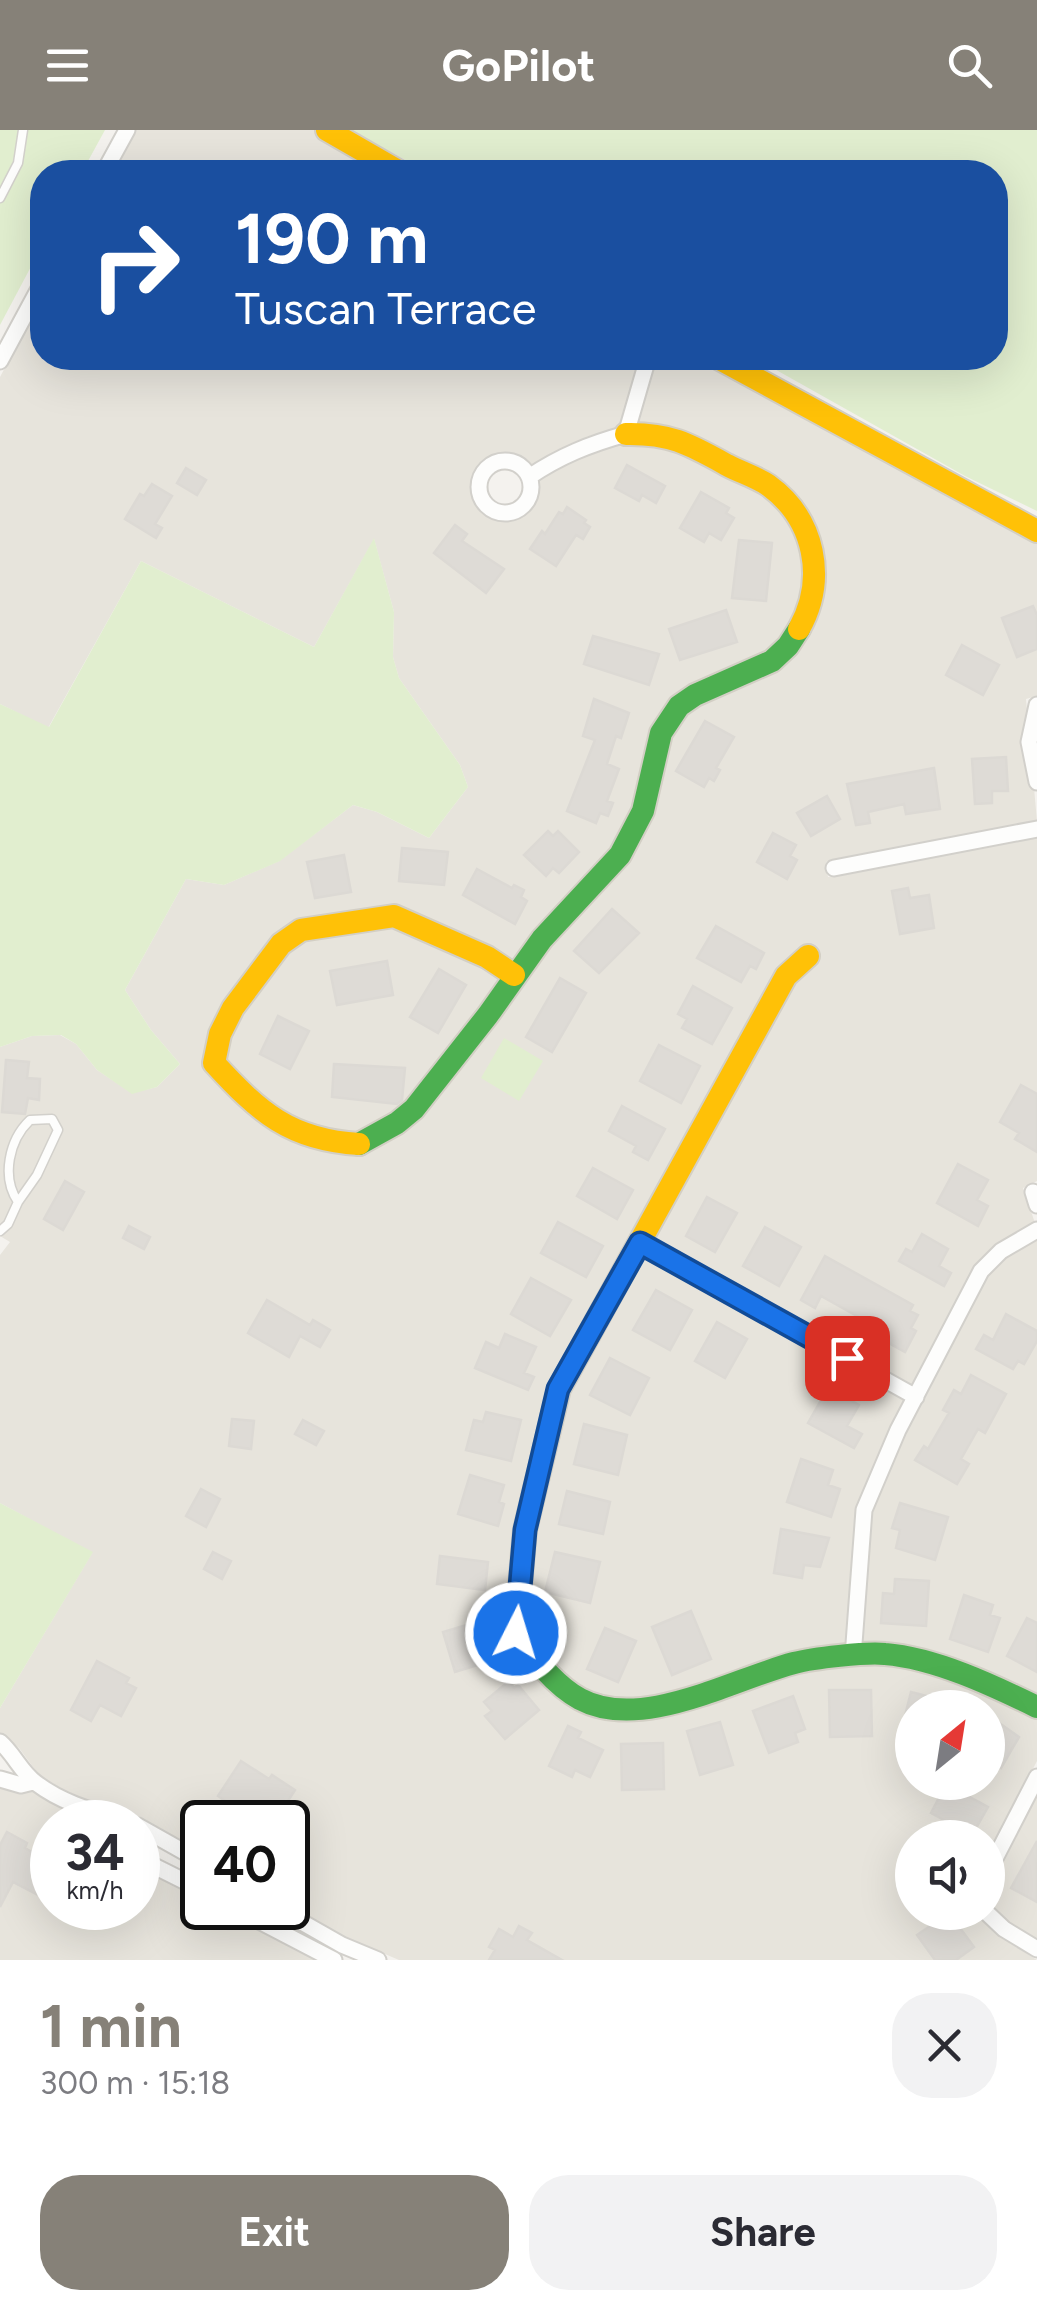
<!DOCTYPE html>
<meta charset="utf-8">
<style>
:root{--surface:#fff;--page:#f2f2f3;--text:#2b2b33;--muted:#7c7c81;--accent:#868178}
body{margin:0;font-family:Figtree,sans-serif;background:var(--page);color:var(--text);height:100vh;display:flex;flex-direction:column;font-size:38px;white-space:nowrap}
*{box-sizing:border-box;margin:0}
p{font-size:32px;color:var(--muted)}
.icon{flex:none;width:55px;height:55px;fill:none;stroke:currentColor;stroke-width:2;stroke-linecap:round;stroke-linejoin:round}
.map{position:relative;height:1830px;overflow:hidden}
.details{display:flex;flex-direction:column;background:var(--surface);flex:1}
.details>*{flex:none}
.banner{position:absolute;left:30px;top:30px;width:978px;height:210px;border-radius:40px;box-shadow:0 10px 40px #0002;background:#1a4fa0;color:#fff;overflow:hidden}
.needle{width:65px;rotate:30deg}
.controls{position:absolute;left:895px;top:1560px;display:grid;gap:20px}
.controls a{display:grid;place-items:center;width:110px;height:110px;border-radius:50%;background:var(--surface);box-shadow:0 10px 40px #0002;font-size:50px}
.speed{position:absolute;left:30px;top:1670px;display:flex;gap:20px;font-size:50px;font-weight:700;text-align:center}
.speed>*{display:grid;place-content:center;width:130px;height:130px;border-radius:50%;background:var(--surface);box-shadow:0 10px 40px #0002;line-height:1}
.speed small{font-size:25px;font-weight:400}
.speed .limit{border:5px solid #111;border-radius:15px;background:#fff;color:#111}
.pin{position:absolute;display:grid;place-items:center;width:85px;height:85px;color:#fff;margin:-42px;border-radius:20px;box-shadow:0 5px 15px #0006}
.me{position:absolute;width:110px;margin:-55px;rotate:5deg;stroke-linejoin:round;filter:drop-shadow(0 0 8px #0008)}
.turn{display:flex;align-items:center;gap:35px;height:210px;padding:0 40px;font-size:45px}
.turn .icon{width:130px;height:130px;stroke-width:2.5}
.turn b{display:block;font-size:70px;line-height:85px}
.round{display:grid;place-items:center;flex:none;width:105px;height:105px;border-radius:40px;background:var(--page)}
.overview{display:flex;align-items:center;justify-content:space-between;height:170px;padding:0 40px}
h1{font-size:60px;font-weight:700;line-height:75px;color:var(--accent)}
.cta{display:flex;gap:20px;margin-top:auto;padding:20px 40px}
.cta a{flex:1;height:115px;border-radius:40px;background:var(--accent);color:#fff;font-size:40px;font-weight:700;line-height:115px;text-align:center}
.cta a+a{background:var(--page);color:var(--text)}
header{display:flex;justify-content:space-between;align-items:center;height:130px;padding:0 40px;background:var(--accent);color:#fff;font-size:45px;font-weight:700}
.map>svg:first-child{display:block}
</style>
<header><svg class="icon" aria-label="menu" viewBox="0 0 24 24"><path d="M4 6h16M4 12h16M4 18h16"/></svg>GoPilot<svg class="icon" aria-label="search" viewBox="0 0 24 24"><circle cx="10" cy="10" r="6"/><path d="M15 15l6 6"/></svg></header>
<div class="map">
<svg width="1037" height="1830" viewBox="0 0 1037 1830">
<rect width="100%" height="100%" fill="#f4f2ee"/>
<path fill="#e7e4dc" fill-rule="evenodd" d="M 136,0 L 317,0 L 393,42 L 112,42 Z
M 42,168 L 42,228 L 640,228 L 619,298 L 586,307 L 532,336 L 512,323 L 490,327 L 475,344 L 471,355 L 474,372 L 480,380 L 502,391 L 519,388 L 536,370 L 538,350 L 554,339 L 590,322 L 626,312 L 659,310 L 681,318 L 772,369 L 793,393 L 807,421 L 805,460 L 794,493 L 781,513 L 758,535 L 699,556 L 671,571 L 657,592 L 650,613 L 632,691 L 615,721 L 513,834 L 490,819 L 394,777 L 301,792 L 276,809 L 226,875 L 213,903 L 206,932 L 208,939 L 245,979 L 302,1014 L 361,1022 L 414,990 L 503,878 L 520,849 L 549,812 L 627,729 L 646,696 L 664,617 L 681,582 L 765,548 L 791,524 L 808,498 L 821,460 L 822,418 L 805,381 L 783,356 L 768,345 L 689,303 L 663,294 L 636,295 L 656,228 L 721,228 L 1037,406 L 1037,566 L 1026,569 L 1037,691 L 826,732 L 828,747 L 1037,708 L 1037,1051 L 1023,1058 L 1035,1093 L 998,1113 L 976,1136 L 913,1256 L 651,1110 L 792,851 L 819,826 L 809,815 L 780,843 L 552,1255 L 518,1400 L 508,1503 L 530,1537 L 577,1576 L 620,1589 L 665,1583 L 798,1540 L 883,1533 L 970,1554 L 1037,1586 L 1037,1631 L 988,1726 L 988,1708 L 912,1708 L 912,1782 L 977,1783 L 999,1806 L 1037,1830 L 399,1830 L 345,1807 L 288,1774 L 288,1692 L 202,1692 L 202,1722 L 135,1685 L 78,1669 L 39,1645 L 19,1618 L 0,1603 L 0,1578 L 92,1423 L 0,1373 L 0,1125 L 10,1112 L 0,1106 L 0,917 L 32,906 L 60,905 L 76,914 L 97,940 L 132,963 L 157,957 L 180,934 L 151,900 L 125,860 L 186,749 L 224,755 L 279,731 L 353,675 L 377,682 L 429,708 L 468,657 L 460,635 L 399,548 L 393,527 L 394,482 L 374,409 L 314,517 L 141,431 L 48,598 L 0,574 L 0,247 ZM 912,1578 L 988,1578 L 988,1652 L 912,1652 Z
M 392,794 L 503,848 L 404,979 L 357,1007 L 309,999 L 256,966 L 222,930 L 227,907 L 269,839 L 304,808 Z
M 1037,1109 L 1037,1567 L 861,1518 L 872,1381 L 905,1302 L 987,1146 L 1005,1127 Z
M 643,1124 L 905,1270 L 871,1341 L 857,1377 L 846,1520 L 663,1567 L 624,1573 L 585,1561 L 541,1524 L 524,1500 L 533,1400 L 566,1261 Z
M 0,1657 L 19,1662 L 31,1660 L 69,1683 L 76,1692 L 52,1692 L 52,1778 L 138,1778 L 138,1737 L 202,1769 L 202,1778 L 217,1778 L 315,1830 L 0,1830 Z
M 1037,1663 L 1037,1809 L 1008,1792 L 993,1778 L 988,1768 L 988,1757 Z"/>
<path fill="#e1eecf" d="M 0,0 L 105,0 L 82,42 L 42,42 L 42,116 L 0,195 Z
M 351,0 L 1037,0 L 1037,381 L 965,346 L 755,228 L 995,228 L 995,42 L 427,42 Z
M 374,408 L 394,482 L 393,527 L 399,548 L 460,635 L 468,657 L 429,708 L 377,682 L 353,675 L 280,731 L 224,755 L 186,749 L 125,860 L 151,900 L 180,934 L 157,957 L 132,964 L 97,940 L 76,914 L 61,905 L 32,906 L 0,917 L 0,574 L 49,597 L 141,431 L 314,517 Z
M 504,908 L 543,931 L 519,971 L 481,948 Z
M 0,1373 L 93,1422 L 0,1578 Z"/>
<path fill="#dedbd6" stroke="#dcd9d4" stroke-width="2.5" d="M 627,335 L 665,356 L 656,373 L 642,365 L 639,371 L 615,358 Z
M 186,338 L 206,350 L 197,365 L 177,353 Z
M 152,354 L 172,366 L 155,394 L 162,398 L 156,408 L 125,389 L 140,364 L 144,366 Z
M 701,362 L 729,378 L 726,383 L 734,388 L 721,410 L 709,403 L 704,412 L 680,398 Z
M 567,377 L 586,390 L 584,393 L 590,397 L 583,409 L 576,405 L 556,436 L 530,419 L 542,401 L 545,404 L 559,382 L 563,384 Z
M 455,395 L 467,404 L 462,411 L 504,439 L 486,463 L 434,423 Z
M 739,410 L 772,413 L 766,471 L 732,468 Z
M 1033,476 L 1037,485 L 1037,519 L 1017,527 L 1002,488 Z
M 726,480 L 737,512 L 680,530 L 669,499 Z
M 593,506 L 659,524 L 649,555 L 584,534 Z
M 962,515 L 999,535 L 983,565 L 946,545 Z
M 594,569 L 629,583 L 621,608 L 616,606 L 607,634 L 619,639 L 607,671 L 613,673 L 608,686 L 600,683 L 596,693 L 567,681 L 595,610 L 583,606 Z
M 705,591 L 734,607 L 716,638 L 720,640 L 714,651 L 709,648 L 704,657 L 676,641 Z
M 1006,627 L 1008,661 L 992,661 L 992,673 L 975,674 L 972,629 Z
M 934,638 L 940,679 L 906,684 L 904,674 L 868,682 L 870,693 L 856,695 L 847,654 Z
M 827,666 L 840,689 L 811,706 L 797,683 Z
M 548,701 L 553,706 L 558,701 L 579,722 L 559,743 L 553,738 L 546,746 L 524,725 Z
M 773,703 L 796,715 L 790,726 L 797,730 L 787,749 L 757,732 Z
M 402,718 L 448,722 L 444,755 L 399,751 Z
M 344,725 L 351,762 L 315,768 L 307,732 Z
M 477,739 L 512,758 L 514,755 L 524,760 L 521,767 L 527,771 L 515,794 L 463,765 Z
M 908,758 L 910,768 L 929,765 L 934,798 L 900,804 L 892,761 Z
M 612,779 L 639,803 L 599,843 L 574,821 Z
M 716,796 L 764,823 L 756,839 L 750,836 L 741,852 L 697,828 Z
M 387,831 L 393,865 L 337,875 L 330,841 Z
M 439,839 L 466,855 L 438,903 L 410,887 Z
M 560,848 L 586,863 L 552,922 L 526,907 Z
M 693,856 L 732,878 L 712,914 L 682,898 L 687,889 L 678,884 Z
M 278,886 L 309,901 L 290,939 L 260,924 Z
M 659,915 L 700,936 L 681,973 L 640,951 Z
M 6,930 L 29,932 L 27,948 L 40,949 L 39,970 L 28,968 L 25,984 L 2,982 Z
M 334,934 L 405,938 L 402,970 L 397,974 L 332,967 Z
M 1021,955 L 1037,964 L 1037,1022 L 1015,1009 L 1019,1003 L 1000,992 Z
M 622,976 L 665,999 L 648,1030 L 633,1022 L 636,1016 L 609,1001 Z
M 958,1034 L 988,1050 L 977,1070 L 988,1076 L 978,1096 L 937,1073 Z
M 593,1038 L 633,1060 L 617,1089 L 577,1066 Z
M 65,1051 L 84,1062 L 63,1100 L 44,1089 Z
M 707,1067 L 737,1083 L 715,1122 L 686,1106 Z
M 558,1092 L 603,1116 L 586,1147 L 541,1123 Z
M 129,1096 L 150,1107 L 144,1119 L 123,1108 Z
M 765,1097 L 801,1117 L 779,1156 L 743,1136 Z
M 922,1104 L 948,1119 L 939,1136 L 951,1143 L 944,1156 L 899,1131 L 906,1119 L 912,1122 Z
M 825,1126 L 913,1175 L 910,1181 L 918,1185 L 911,1198 L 916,1201 L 905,1222 L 860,1197 L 864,1190 L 821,1166 L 815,1178 L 801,1170 Z
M 531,1148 L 571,1170 L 550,1206 L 511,1184 Z
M 656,1160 L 692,1180 L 670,1220 L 633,1200 Z
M 267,1170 L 310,1195 L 313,1190 L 330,1200 L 320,1217 L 300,1206 L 289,1227 L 248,1203 Z
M 1006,1184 L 1037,1201 L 1037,1211 L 1024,1234 L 1018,1231 L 1013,1239 L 976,1219 L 984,1205 L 993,1210 Z
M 717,1192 L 747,1209 L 725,1248 L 695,1231 Z
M 505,1204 L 536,1217 L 524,1243 L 534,1247 L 528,1260 L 475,1238 L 486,1212 L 499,1218 Z
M 610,1228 L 649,1248 L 630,1285 L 590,1265 Z
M 971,1245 L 1006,1264 L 985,1303 L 978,1299 L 961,1329 L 969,1334 L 957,1354 L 915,1330 L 924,1316 L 928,1319 L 949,1283 L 943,1280 L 954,1260 L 961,1264 Z
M 828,1258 L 859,1275 L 847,1296 L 862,1304 L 854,1318 L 808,1293 Z
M 486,1282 L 521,1290 L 511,1331 L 466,1320 L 474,1290 L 483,1292 Z
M 232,1289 L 254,1291 L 251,1319 L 229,1316 Z
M 303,1290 L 324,1301 L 316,1315 L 295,1304 Z
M 584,1294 L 627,1305 L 618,1345 L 574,1334 Z
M 801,1329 L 833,1340 L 828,1355 L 840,1359 L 831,1387 L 787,1372 Z
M 470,1345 L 504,1355 L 499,1372 L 504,1374 L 498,1396 L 458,1384 Z
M 201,1359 L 220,1369 L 206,1397 L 186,1386 Z
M 567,1361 L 610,1372 L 603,1404 L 559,1394 Z
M 900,1373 L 948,1387 L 935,1430 L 896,1418 L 900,1400 L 892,1398 Z
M 781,1399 L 829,1408 L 820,1437 L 804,1435 L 802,1448 L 774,1443 Z
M 213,1422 L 231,1431 L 222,1449 L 204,1439 Z
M 555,1422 L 600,1432 L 590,1473 L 545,1462 Z
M 440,1426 L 488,1432 L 485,1460 L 437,1454 Z
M 895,1449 L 929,1451 L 926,1496 L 881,1493 L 883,1463 L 894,1464 Z
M 964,1465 L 993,1475 L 990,1485 L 1000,1488 L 988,1522 L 950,1509 Z
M 691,1481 L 711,1529 L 672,1545 L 652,1497 Z
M 1027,1488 L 1037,1493 L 1037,1542 L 1007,1526 Z
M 486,1489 L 498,1529 L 455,1542 L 443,1502 Z
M 605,1498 L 636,1511 L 618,1552 L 587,1539 Z
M 97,1531 L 129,1548 L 126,1553 L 136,1558 L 121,1586 L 100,1575 L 91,1591 L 71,1580 Z
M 509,1551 L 514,1558 L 518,1555 L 539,1580 L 505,1609 L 485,1586 L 492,1581 L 484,1572 Z
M 829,1560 L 871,1560 L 872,1606 L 830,1607 Z
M 911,1562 L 957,1574 L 957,1578 L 912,1578 L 912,1608 L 900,1605 Z
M 793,1566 L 805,1599 L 795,1603 L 798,1612 L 769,1623 L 753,1581 Z
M 988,1585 L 1019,1607 L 1001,1638 L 988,1631 Z
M 720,1592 L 733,1635 L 700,1645 L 687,1601 Z
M 568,1596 L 581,1602 L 578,1608 L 603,1620 L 590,1647 L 575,1640 L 572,1647 L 549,1636 Z
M 663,1613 L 664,1659 L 622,1660 L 621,1614 Z
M 241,1631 L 269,1649 L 272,1645 L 295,1660 L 276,1689 L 259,1678 L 252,1690 L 218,1666 Z
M 946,1654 L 988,1677 L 972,1705 L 931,1683 Z
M 7,1702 L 27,1713 L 25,1718 L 52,1734 L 52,1743 L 40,1766 L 13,1752 L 0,1777 L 0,1715 Z
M 1037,1711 L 1037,1772 L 1011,1758 Z
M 949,1783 L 974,1817 L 956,1830 L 935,1830 L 917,1805 Z
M 519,1796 L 532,1803 L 527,1810 L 562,1830 L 489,1830 L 495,1820 L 489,1817 L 499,1799 L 513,1807 Z"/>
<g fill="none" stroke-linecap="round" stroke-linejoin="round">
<defs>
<path id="lane" d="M 0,68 L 18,33 L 23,0
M 0,1101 L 8,1094 L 18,1072 L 37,1045 L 58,1000 L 52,989 L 30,990 C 9,1010 1,1047 18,1072"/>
<path id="street" d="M 104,42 L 127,0
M 0,231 L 42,153
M479 357a26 26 0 1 1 52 0a26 26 0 1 1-52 0Z
M 529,347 C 560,326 590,314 626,304 L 648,228
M 1037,575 L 1029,612 L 1037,652
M 834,738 L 1037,699
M 1033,1062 L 1037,1075
M 640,1113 L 916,1267
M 853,1527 L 864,1380 L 898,1300 L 981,1141 L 1001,1121 L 1037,1100
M 0,1612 C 14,1624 21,1642 36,1653 C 65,1675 97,1682 130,1692
M 0,1649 L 21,1655 L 33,1652
M 138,1696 L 202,1732
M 138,1728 L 202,1760
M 988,1742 L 1037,1647
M 234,1778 L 334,1830
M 277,1778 L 342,1815 L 378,1830
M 986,1782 L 1004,1799 L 1037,1819"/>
<path id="fast" d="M 359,1014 L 397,993 L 414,979 L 488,885 L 542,809 L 620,725 L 643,681 L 661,603 L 679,576 L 695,565 L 772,531 L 788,516 L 799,499
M 523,1422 L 516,1503 C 532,1526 554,1555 580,1569 C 641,1602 733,1549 794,1533 C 813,1528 866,1522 885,1524 C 935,1528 992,1555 1037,1577"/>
<path id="slow" d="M 327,0 L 400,42
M 718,228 L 1037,401
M 626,304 C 670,303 689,314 727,335 C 740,342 756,347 768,355 C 815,389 827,449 799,499
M 359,1014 C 290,1010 259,982 214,933 L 220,904 L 233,878 L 281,814 L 301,800 L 394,786 L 487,827 L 514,845
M 523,1422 L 525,1400 L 559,1259 L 786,846 L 808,826"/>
</defs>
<use href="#lane" stroke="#d2d0cb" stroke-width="11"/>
<use href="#street" stroke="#d2d0cb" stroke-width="19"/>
<use href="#fast" stroke="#d3cfc5" stroke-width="26"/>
<use href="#slow" stroke="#d3cfc5" stroke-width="26"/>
<use href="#lane" stroke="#fdfdfc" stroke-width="8"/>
<use href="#street" stroke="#fdfdfc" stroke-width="15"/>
<use href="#fast" stroke="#4caf50" stroke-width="22"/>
<use href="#slow" stroke="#ffc107" stroke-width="22"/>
</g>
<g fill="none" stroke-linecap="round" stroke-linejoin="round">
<defs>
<path id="route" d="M 516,1503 L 525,1400 L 558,1259 L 640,1113 L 847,1228"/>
</defs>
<use href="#route" stroke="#114b97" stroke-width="25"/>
<use href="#route" stroke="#1a73e8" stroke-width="18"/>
</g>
</svg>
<div class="controls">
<a><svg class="needle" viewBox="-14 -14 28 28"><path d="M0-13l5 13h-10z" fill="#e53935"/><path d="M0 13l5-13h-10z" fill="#7c7c81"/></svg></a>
<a><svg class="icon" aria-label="sound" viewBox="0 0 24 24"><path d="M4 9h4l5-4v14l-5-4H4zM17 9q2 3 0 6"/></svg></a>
</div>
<div class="speed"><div>34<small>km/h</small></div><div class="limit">40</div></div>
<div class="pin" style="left:847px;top:1228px;background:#d93025"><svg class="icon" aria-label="arrive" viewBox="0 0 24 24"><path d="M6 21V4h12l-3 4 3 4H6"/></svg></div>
<svg class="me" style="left:516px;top:1503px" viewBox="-20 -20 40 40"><circle r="17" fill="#1a73e8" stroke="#fff" stroke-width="3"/><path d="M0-11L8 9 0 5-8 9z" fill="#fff"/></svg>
<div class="banner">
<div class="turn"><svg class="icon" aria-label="right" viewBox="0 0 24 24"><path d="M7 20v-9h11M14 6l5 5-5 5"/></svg><div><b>190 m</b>Tuscan Terrace</div></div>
</div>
</div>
<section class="details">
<div class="overview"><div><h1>1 min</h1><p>300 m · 15:18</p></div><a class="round"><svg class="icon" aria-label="close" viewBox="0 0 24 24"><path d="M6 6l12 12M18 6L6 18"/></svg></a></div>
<div class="cta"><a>Exit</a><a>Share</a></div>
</section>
